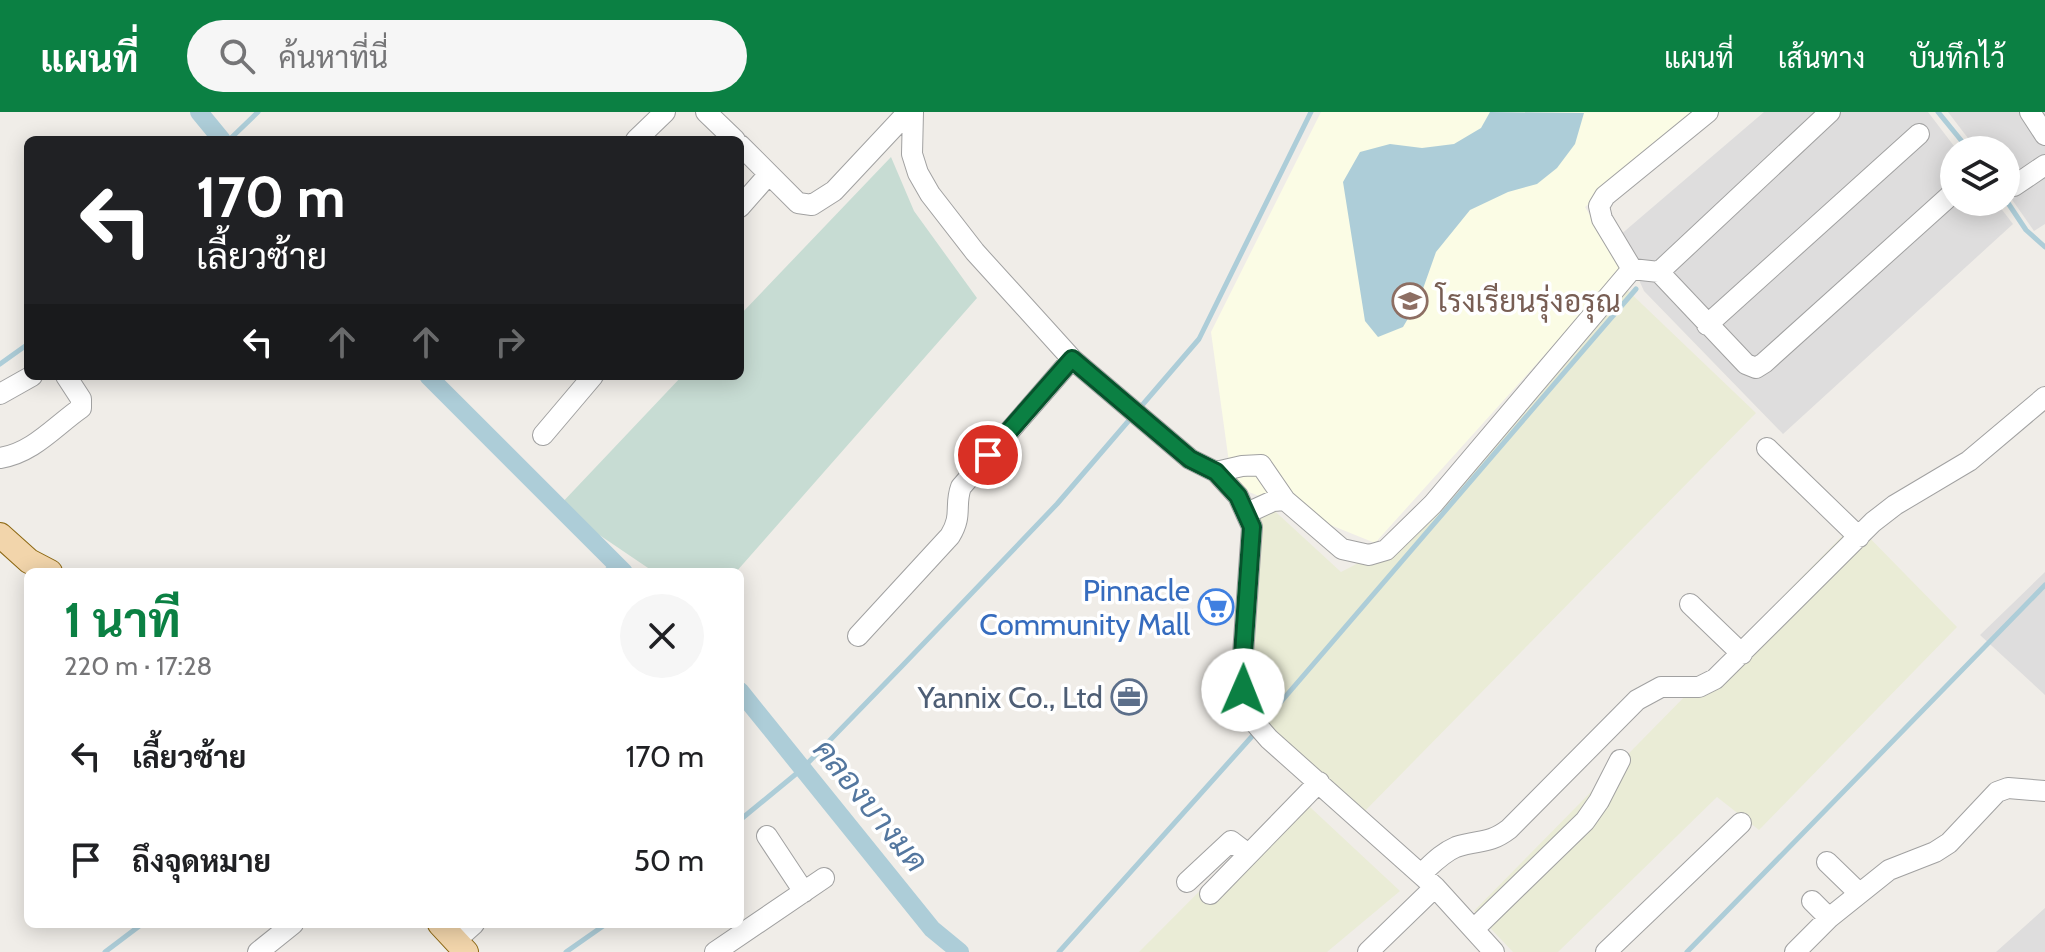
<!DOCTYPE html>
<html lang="th">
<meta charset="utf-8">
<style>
:root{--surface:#fff;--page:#f6f6f6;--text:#202124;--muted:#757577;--accent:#0b8043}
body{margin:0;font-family:Cabin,Sarabun,sans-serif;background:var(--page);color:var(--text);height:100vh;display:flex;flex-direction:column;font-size:30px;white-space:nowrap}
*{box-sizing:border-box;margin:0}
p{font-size:26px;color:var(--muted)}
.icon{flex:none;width:44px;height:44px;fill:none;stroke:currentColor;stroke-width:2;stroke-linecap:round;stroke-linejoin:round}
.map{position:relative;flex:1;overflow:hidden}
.panel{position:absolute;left:24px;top:456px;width:720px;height:360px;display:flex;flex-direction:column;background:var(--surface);border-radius:12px;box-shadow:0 4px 20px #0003}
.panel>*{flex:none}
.banner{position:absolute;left:24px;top:24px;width:720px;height:244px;border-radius:12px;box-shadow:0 4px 20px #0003;background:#202124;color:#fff;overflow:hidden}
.fabs{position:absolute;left:1940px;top:24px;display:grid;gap:16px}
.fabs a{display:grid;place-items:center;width:80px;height:80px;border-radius:50%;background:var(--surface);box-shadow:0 4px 20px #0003;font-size:40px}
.pin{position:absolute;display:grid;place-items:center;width:68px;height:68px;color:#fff;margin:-34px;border:4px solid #fff;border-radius:50%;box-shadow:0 2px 8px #0007}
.me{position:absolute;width:88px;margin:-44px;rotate:1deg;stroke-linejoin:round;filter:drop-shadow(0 0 6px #0008)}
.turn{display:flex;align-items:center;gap:28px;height:168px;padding:0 40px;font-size:36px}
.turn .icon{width:104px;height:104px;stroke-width:2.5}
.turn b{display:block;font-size:56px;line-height:68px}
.lanes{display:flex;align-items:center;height:76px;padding:0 40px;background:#0003;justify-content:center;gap:40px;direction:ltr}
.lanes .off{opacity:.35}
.round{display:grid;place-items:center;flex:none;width:84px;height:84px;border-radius:42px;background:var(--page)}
.summary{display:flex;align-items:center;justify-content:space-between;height:136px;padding:0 40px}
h1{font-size:48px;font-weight:700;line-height:60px;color:var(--accent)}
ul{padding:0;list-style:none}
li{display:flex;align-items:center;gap:24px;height:104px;padding:0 40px}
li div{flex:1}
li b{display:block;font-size:30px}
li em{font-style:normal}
header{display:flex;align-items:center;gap:48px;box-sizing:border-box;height:112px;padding:0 40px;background:var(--accent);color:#fff}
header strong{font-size:38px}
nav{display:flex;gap:44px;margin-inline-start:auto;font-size:28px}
.search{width:560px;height:72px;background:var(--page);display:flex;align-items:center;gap:20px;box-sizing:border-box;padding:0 28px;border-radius:44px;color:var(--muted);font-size:30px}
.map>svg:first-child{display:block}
</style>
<header>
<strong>แผนที่</strong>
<div class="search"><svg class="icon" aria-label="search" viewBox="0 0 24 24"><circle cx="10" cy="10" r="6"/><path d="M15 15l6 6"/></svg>ค้นหาที่นี่</div>
<nav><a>แผนที่</a><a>เส้นทาง</a><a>บันทึกไว้</a></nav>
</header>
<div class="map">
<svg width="2045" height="840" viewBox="0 0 2045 840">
<rect width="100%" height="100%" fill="#f0ede8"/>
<path fill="#dedddd" d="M 1764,0 L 1928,0 L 1957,38 L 1954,38 L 1954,90 L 1996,90 L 2013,112 L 1783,322 L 1644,179 L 1619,124 Z
M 1948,0 L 2045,0 L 2045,112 L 2034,119 L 2006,79 L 2006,38 L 1977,38 Z
M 2045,460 L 2045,583 L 1980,523 Z
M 2045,796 L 2045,840 L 1996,840 Z"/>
<path fill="#fbfce5" d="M 1321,0 L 1699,0 L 1585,95 L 1622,157 L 1375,431 L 1244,378 L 1231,365 L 1211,220 Z"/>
<path fill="#eaecd6" d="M 1621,172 L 1756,301 L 1358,706 L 1236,588 L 1245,392 L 1266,391 L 1341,460 L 1372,444 Z
M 1855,411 L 1957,515 L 1759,718 L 1717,685 L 1558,840 L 1513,840 L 1474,799 Z
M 1296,682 L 1400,779 L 1327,840 L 1139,840 Z"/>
<path fill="#c7dcd3" d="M 891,45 L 914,99 L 977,186 L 736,460 L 654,460 L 558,395 L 682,264 L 740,264 L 740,203 Z"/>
<path fill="#adcdd8" d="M 1490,0 L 1584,1 L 1575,32 L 1557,56 L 1537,72 L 1508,80 L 1470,98 L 1436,140 L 1419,188 L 1403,215 L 1378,225 L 1365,209 L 1343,70 L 1360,40 L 1390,32 L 1422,36 L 1454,32 L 1481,16 Z"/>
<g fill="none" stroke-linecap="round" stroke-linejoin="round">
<path stroke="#adcdd8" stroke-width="5" d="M 1938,0 L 1969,38
M 229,28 L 258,0
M 2006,88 L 2026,118 L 2045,135
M 0,252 L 28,232
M 1138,298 L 1199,227 L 1311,0
M 604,460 L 615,452
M 1261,613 L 1636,177
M 740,708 L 802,657 L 903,553 L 1057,392 L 1131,306
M 105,840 L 142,812
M 566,840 L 606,812
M 1059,840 L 1255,621
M 1687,840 L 2045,473"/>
<path stroke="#adcdd8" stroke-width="18" d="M 199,0 L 222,28
M 428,264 L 624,460
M 740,579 L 932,817 L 960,840"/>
<defs>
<path id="minor" d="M 706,0 L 735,28
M 913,0 L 912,42 L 918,61 L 930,82 L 975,140 L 1072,247 L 1190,347 L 1216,360 L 1238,384 L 1252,415 L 1242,556 L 1244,594 L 1249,604 L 1269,627 L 1435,775 L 1494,840
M 2030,0 L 2045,23
M 636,28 L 665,0
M 740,33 L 798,91 L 812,93 L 834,79 L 908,0
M 2014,74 L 2045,53
M 740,95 L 769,62
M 1632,157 L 1659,160 L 1746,252 L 1756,256 L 1764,251 L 1954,80
M 1632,157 L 1602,107 L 1599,94 L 1605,84 L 1708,0
M 1659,160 L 1830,0
M 1707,213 L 1919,22
M 0,282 L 32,264
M 543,323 L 593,264
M 1767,336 L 1859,425
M 0,346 C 33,341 55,314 81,296 L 81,287 L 66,264
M 1216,360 L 1242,354 L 1261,353 L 1285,388 L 1342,437 L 1369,443 L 1386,438 L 1433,392 L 1632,157
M 1247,401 L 1273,389 L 1285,388
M 1690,492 L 1742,542
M 858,524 L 950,424 C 963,403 954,394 961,375 L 1072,247
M 767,724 L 804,780
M 1827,750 L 1859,781
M 1421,762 C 1432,752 1442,741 1456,735 C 1479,727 1488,733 1509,717 L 1637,588 L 1661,575 L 1699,575 L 1715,567 L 1873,410 L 1895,393 L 1969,349 L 2045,285
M 1187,770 L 1231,729 L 1248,742
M 1210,782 L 1319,670
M 1812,789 L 1829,806
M 1474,817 L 1585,709 L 1599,689 L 1620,648
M 455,829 L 474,812
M 258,840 L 293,812
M 715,840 L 824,766
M 1368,840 L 1435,775
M 1606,840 L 1741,711
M 1795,840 L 1829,806 L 1889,758 L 1935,740 L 1949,731 L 1997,680 L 2008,676 L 2045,679"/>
<path id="major" d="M 0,423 L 29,449 L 50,460
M 440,812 L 466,840"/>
</defs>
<use href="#minor" stroke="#a1a1a1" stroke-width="22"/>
<use href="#major" stroke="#8c6711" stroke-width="26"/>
<use href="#minor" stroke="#fff" stroke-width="20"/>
<use href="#major" stroke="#f2d5ab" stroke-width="24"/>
</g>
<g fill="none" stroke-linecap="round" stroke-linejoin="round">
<defs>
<path id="route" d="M 988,343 L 1072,247 L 1190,347 L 1216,360 L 1238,384 L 1252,415 L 1242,556 L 1243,578"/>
</defs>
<use href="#route" stroke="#07532c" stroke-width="20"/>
<use href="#route" stroke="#0b8043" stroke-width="14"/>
</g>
<defs>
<symbol id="school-ring" viewBox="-11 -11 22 22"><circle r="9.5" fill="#fff" stroke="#8d6e63" stroke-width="1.5"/><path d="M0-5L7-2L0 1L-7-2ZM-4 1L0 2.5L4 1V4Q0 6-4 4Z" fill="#8d6e63"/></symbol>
<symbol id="supermarket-ring" viewBox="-11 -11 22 22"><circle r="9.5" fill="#fff" stroke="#3f7fe0" stroke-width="1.5"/><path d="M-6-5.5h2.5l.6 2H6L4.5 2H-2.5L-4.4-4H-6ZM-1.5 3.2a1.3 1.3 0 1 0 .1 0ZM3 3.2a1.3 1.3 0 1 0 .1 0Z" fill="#3f7fe0"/></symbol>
<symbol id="office-ring" viewBox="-11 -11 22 22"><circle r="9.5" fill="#fff" stroke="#5c6f8a" stroke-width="1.5"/><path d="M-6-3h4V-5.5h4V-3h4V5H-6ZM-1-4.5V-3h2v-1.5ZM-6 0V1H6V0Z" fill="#5c6f8a"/></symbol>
</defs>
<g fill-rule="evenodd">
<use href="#school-ring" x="1390" y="169" width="40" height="40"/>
<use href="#supermarket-ring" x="1196" y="475" width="40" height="40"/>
<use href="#office-ring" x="1109" y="565" width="40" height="40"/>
</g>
<g text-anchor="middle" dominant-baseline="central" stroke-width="7" stroke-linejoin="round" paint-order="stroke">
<g font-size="30" fill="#785e54" stroke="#fff" text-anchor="start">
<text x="1436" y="189">โรงเรียนรุ่งอรุณ</text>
</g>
<g font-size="30" fill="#366cbe" stroke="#fff" text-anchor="end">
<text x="1190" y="478">Pinnacle<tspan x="1190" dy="34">Community Mall</tspan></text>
</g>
<g font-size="30" fill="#4e5e75" stroke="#fff" text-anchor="end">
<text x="1103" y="585">Yannix Co., Ltd</text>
</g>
<g font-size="32" font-style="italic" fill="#54779f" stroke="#fff">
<text transform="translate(871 693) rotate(51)">คลองบางมด</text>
</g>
</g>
</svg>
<div class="fabs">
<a><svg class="icon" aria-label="layers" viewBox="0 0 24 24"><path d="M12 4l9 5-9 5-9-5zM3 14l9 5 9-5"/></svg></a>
</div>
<div class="pin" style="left:988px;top:343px;background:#d93025"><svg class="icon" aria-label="arrive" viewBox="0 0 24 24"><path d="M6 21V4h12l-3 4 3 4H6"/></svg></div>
<svg class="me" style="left:1243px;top:578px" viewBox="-20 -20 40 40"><circle r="19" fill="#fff"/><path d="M0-13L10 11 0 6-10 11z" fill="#0b8043"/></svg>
<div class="banner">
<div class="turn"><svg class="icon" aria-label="left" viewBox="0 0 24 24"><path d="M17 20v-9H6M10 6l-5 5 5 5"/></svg><div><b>170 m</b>เลี้ยวซ้าย</div></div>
<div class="lanes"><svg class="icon" aria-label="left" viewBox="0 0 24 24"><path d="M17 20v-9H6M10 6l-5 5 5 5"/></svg><svg class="icon off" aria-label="ahead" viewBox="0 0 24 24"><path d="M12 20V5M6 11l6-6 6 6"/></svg><svg class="icon off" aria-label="ahead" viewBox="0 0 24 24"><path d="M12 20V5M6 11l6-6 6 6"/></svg><svg class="icon off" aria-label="right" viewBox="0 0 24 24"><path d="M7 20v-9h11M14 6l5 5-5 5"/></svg></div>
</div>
<section class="panel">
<div class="summary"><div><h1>1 นาที</h1><p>220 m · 17:28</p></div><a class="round"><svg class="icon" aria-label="close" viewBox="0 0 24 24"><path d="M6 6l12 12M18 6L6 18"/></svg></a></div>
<ul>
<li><svg class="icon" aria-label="left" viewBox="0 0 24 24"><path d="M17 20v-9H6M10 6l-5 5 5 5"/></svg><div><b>เลี้ยวซ้าย</b></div><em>170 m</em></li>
<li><svg class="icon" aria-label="arrive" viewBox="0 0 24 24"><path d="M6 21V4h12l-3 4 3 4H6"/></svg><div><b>ถึงจุดหมาย</b></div><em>50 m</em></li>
</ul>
</section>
</div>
